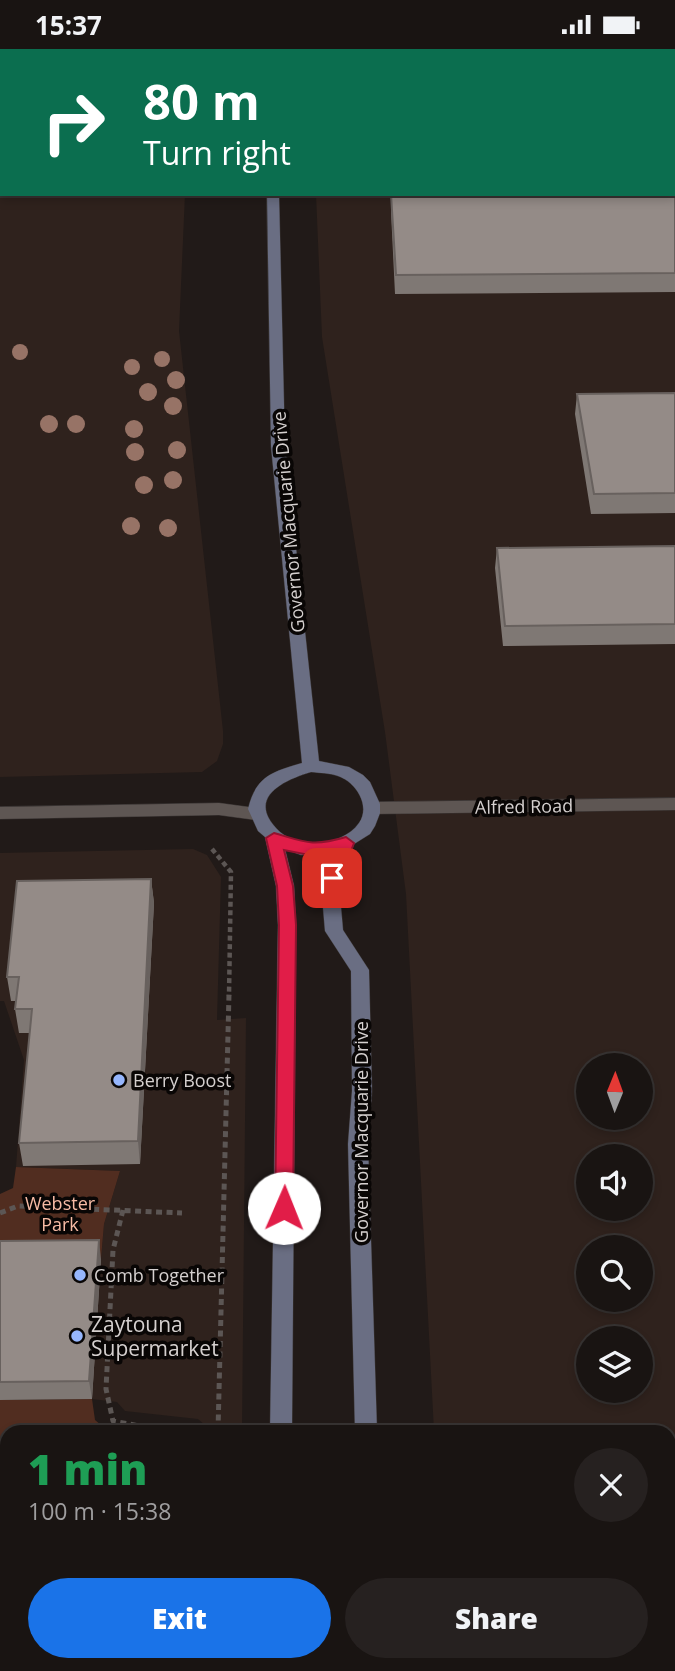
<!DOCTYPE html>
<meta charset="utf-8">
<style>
:root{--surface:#191412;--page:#262120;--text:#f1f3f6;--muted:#9f9e9f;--line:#373332;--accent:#1a73e8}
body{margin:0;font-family:"Open Sans",sans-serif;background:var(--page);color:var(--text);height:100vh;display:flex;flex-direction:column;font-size:26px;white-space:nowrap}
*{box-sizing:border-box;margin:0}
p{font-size:23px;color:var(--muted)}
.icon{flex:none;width:38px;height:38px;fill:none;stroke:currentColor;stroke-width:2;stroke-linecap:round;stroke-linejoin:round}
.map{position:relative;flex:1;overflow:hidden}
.side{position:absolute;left:0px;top:1376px;width:676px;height:247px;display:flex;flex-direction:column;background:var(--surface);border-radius:21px 21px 0 0;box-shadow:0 4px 10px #0003,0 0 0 2px var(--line)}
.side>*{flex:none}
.banner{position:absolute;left:0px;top:0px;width:676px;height:147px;box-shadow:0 4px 10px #0003,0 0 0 2px var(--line);background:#0b6e4f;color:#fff;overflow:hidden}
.needle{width:46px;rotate:1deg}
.fabs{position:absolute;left:576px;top:1004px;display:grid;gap:14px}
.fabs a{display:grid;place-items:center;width:77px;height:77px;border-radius:50%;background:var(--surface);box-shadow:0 4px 10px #0003,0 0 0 2px var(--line);font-size:35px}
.pin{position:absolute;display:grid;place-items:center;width:60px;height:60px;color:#fff;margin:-30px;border-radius:14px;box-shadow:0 4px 10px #0006}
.me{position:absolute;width:77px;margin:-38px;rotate:1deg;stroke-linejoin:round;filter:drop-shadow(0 0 5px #0008)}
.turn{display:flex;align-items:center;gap:24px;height:147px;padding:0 28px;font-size:32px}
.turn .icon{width:91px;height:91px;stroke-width:2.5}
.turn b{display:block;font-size:49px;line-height:60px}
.round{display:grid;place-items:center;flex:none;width:74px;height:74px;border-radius:37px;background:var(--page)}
.overview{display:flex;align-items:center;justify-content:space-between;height:119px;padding:0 28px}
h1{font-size:42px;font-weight:800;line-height:52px;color:#1e9e55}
.primary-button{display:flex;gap:14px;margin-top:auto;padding:14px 28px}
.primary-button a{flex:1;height:80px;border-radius:42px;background:var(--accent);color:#fff;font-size:28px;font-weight:800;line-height:80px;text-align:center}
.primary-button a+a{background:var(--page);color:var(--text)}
.status{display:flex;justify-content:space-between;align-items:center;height:49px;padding:0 35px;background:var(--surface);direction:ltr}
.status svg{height:19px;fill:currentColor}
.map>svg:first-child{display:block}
</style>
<div class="status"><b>15:37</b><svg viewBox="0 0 49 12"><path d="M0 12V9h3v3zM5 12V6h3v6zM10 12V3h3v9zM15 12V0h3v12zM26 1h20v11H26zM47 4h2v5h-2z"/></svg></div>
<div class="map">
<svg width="675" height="1622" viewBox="0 0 675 1622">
<rect width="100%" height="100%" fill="#211a18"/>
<path fill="#2f221d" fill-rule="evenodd" d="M 309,0 L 675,0 L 675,1622 L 447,1622 L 447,1615 L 668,1615 L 668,1382 L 434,1382 L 406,845 L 385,683 L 322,288 L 316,145 L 674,145 L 674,2 ZM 588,1017 L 640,1017 L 640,1069 L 588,1069 ZM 588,1108 L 640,1108 L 640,1160 L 588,1160 ZM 588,1199 L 640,1199 L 640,1251 L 588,1251 ZM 588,1290 L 640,1290 L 640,1342 L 588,1342 Z
M 0,131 L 2,145 L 185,145 L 179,282 L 223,682 L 223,695 L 217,712 L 202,723 L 0,728 Z
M 193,800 L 207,806 L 221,828 L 217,971 L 246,969 L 242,1382 L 212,1382 L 198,1370 L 125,1362 L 117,1353 L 92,1350 L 0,1351 L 0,1211 L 101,1210 L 104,1175 L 120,1122 L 16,1118 L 24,1011 L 4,952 L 0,952 L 0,804 Z"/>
<path fill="#512d20" d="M 16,1118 L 120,1122 L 104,1175 L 101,1210 L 0,1211 L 0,1145 L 13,1139 Z
M 92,1350 L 95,1371 L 108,1382 L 7,1382 L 7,1432 L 0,1432 L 0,1351 Z"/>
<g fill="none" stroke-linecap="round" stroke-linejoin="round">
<defs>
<path id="minor" d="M 170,0 L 182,0 L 169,2 Z
M 675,749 L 675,761 L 373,765 L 364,759 L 373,753 Z"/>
<path id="tertiary" d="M 219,754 L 256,759 L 265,765 L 256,771 L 219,766 L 0,770 L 0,758 Z"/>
<path id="secondary" d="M 264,0 L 276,0 L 276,2 L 264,2 Z
M 267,145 L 279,145 L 285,397 L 319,712 L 349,718 L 363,726 L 370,733 L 380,755 L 380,764 L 375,777 L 370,785 L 354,795 L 345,814 L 340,847 L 343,881 L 369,921 L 372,1042 L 368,1095 L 377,1382 L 355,1382 L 348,1095 L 352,1042 L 351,922 L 325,882 L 322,847 L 327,814 L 332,804 L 301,806 L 285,800 L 294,837 L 296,876 L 292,1382 L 270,1382 L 278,876 L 276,837 L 265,788 L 258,782 L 248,760 C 256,727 272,723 302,714 L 271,397 ZM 311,723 C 320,724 330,724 338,727 C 356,733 371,757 359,774 C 343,797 300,800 280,783 C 245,750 281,732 311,723 Z
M 266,1615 L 290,1615 L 290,1622 L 266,1622 Z
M 358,1615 L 382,1615 L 382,1622 L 358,1622 Z"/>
</defs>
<use href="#minor" stroke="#3b3635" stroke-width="1"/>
<use href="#tertiary" stroke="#3b3635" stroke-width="1"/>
<use href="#secondary" stroke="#3b3635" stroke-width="1"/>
<path stroke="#5c5654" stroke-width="4.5" stroke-dasharray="5 3.5" stroke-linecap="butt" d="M 212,800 L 231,823 L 229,947"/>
<path stroke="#5c5654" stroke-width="5" stroke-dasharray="6 4.5" stroke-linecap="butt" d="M 123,1161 L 113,1201 L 106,1340 L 113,1372 L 167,1382
M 0,1164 L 18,1157 L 182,1164
M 218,1382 L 229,945
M 215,1615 L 215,1622"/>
<use href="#minor" fill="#5e5653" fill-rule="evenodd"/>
<use href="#tertiary" fill="#5e5653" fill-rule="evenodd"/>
<use href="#secondary" fill="#6a6e83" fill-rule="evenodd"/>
</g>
<g fill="#977366">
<circle cx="20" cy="303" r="8"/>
<circle cx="162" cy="310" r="8"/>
<circle cx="132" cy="318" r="8"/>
<circle cx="176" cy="331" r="9"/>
<circle cx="148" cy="343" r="9"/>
<circle cx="173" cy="357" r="9"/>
<circle cx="49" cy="375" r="9"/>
<circle cx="76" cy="375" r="9"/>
<circle cx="134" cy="380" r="9"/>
<circle cx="177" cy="401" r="9"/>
<circle cx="135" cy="403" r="9"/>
<circle cx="173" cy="431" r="9"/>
<circle cx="144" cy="436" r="9"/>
<circle cx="131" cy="477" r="9"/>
<circle cx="168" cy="479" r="9"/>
</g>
<path fill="#7f7874" d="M 675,0 L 675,57 L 674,57 L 674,2 Z
M 675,142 L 675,243 L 395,245 L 391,163 L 391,145 Z
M 675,344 L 675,464 L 591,465 L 575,365 L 577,345 Z
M 675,497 L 675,595 L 503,597 L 495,519 L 497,499 Z
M 151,830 L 154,854 L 140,1115 L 23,1117 L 19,1094 L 30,984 L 19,984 L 15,960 L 16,952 L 11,952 L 7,928 Z
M 0,1192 L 101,1210 L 92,1350 L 0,1351 Z"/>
<path fill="#68615e" d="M 151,830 L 154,854 L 140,1115 L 138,1092 Z
M 99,1191 L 101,1210 L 92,1350 L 89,1332 Z"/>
<path fill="#948b87" stroke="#68615e" stroke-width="2" d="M 343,0 L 675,0 L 675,39 L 674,39 L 674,2 L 343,2 Z
M 674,142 L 675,142 L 675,224 L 396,226 L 391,145 L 674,145 Z
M 675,344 L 675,444 L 594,445 L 577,345 Z
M 675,497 L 675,575 L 505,577 L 497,499 Z
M 151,830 L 138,1092 L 19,1094 L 32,960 L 15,960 L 19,928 L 7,928 L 17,832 Z
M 99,1191 L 89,1332 L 0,1333 L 0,1192 Z"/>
<path fill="#e11d48" stroke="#92132f" stroke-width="2" d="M 274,784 C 305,793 312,798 346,788 L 354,794 L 341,829 L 332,835 L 324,829 L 334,803 L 309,806 L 284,801 L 293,837 L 296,876 L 293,1159 L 290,1164 L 284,1167 L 277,1164 L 275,1159 L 279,876 L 277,837 L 266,789 Z"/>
<g fill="#96b6fd" stroke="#090605" stroke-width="2.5">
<circle cx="119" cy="1031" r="7"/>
<circle cx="80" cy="1226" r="7"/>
<circle cx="77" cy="1287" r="7"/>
</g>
<g text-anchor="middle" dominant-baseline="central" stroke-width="7" stroke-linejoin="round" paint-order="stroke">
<g font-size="18" fill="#d5d0cf" stroke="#090605">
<text transform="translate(288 473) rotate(-95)">Governor Macquarie Drive</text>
<text transform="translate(524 757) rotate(-1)">Alfred Road</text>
<text transform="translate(361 1083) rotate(-90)">Governor Macquarie Drive</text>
</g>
<g font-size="18" fill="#d5d0cf" stroke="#090605" text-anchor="start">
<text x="133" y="1031">Berry Boost</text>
<text x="94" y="1226">Comb Together</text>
</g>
<g font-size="18" fill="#f7bba5" stroke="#090605">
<text x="60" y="1154">Webster<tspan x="60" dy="21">Park</tspan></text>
</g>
<g font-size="21" fill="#d5d0cf" stroke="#090605" text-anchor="start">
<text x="91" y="1275">Zaytouna<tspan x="91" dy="24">Supermarket</tspan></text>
</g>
</g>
</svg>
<div class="fabs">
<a><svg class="needle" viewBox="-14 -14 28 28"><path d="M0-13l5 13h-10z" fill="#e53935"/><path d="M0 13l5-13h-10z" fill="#9f9e9f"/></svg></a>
<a><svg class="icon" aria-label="sound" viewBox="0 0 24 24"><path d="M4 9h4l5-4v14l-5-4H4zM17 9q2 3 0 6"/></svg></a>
<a><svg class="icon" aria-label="search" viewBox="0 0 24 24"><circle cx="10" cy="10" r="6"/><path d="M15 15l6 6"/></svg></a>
<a><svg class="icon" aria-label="layers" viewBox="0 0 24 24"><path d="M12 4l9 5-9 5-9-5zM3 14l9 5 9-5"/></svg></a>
</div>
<div class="pin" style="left:332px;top:829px;background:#d93025"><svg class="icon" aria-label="arrive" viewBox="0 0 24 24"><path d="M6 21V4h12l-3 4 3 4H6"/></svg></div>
<svg class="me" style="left:284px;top:1159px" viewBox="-20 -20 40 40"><circle r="19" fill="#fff"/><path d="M0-13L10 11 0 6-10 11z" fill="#e11d48"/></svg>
<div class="banner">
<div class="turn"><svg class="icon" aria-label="right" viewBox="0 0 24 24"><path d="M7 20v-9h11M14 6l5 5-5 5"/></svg><div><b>80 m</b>Turn right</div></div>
</div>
<section class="side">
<div class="overview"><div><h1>1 min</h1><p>100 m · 15:38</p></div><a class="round"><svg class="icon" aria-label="close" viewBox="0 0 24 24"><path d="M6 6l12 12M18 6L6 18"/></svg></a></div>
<div class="primary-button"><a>Exit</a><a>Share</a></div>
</section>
</div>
